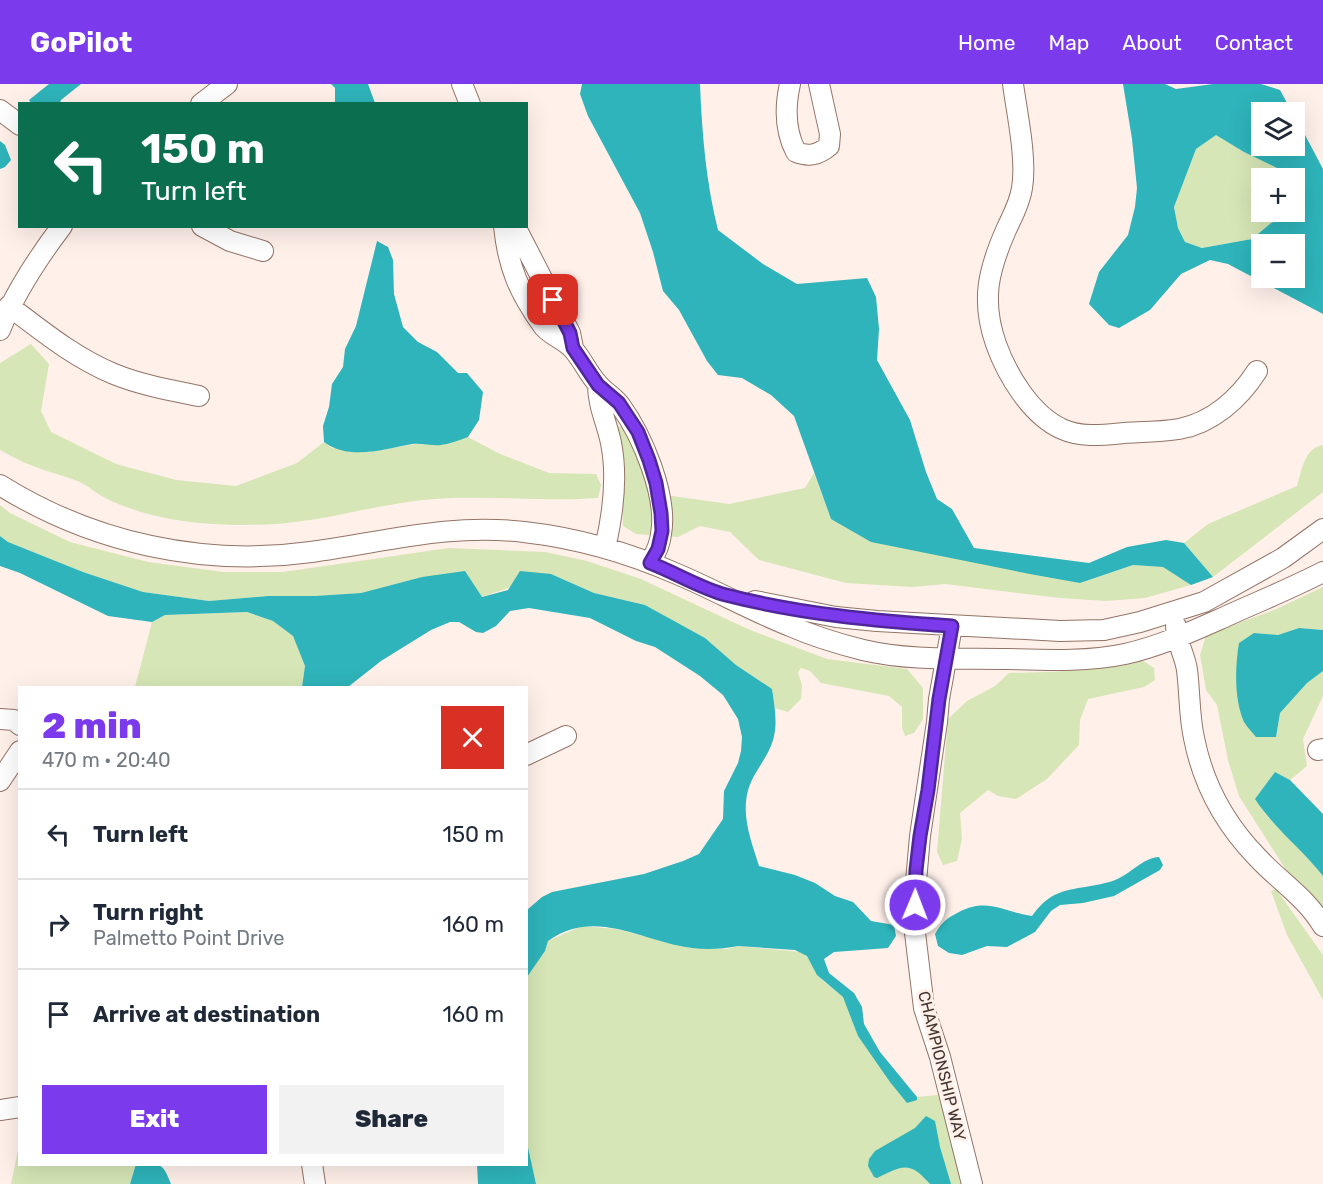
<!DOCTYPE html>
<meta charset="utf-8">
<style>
:root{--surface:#fff;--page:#f2f2f3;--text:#1f2937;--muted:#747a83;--line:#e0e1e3;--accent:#7c3aed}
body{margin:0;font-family:Rubik,sans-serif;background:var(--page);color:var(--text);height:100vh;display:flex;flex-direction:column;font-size:22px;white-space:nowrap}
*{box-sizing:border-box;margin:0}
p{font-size:20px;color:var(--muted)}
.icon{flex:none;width:33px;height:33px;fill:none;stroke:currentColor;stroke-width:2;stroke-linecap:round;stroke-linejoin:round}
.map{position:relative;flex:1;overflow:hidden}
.side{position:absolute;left:18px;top:602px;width:510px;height:480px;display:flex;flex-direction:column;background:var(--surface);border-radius:0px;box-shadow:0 6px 24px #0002}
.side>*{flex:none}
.guide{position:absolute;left:18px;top:18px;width:510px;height:126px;border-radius:0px;box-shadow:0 6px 24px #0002;background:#0b6e4f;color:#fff;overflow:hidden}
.controls{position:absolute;left:1251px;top:18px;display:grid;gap:12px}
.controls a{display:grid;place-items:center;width:54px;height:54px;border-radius:0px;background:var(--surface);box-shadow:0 6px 24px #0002;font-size:30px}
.pin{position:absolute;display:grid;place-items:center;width:51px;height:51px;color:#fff;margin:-26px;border-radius:12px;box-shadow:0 3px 9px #0006}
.me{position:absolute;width:66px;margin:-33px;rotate:1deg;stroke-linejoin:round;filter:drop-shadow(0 0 4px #0008)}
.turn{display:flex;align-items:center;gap:21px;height:126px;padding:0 24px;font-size:27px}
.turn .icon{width:78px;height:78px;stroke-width:2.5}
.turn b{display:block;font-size:42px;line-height:51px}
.round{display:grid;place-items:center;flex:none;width:63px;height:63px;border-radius:0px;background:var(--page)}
.overview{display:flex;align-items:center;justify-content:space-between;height:102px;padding:0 24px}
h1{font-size:36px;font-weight:800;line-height:45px;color:var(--accent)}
.action{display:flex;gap:12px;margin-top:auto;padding:12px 24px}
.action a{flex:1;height:69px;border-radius:0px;background:var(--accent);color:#fff;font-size:24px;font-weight:800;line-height:69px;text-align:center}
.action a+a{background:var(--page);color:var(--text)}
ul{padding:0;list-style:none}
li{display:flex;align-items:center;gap:18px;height:90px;padding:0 24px;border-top:2px solid var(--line)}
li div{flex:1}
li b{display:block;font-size:22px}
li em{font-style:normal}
header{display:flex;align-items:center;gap:36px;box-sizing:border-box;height:84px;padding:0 30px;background:var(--accent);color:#fff}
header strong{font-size:28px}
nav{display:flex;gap:33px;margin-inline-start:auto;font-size:21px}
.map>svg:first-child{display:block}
</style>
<header>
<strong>GoPilot</strong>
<nav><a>Home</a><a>Map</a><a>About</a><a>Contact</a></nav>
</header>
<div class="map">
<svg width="1323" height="1100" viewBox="0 0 1323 1100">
<rect width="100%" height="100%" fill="#fff0ea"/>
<path fill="#d6e6b6" d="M 1216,50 L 1244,68 L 1277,84 L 1288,94 L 1262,94 L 1262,128 L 1289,128 L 1288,131 L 1271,139 L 1252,155 L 1202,164 L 1185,158 L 1178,144 L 1174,123 L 1196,65 Z
M 31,260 L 49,280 L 41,327 L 51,348 L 116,380 L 176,396 L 236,402 L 297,379 L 324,358 L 332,364 L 369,368 L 415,360 L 440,361 L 468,353 L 498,369 L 549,389 L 596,390 L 601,401 L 598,414 C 543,418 489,411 434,415 C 381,419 330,436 277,440 C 220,443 159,440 107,415 C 98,411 90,403 80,398 C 65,392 48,388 33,382 C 22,378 11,372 0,366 L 0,279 Z
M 618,342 L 629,345 L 651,409 L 729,420 L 805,404 L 814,389 L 831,435 L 1080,499 L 1133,481 L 1164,483 L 1191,501 L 1145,514 L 1106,517 L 1060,514 L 945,500 L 912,503 L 846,499 L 759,476 L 730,448 L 700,442 L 678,453 L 636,450 L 623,442 L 622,405 L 617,357 Z
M 1323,361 L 1323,408 L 1213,493 L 1184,459 L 1208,440 L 1297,402 C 1302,386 1304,364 1323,361 Z
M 0,421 L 10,429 L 70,458 L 148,478 L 223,488 L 283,488 L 449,464 L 545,468 L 587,477 L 641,495 L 750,546 L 827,575 L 907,585 L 923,604 L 923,635 L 914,649 L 905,652 L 902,644 L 902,623 L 889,612 L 821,599 L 810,587 L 801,584 L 798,588 L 802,602 L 801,615 L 788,628 L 775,624 L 772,605 L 736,581 L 705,554 L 645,521 L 594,509 L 551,490 L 481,513 L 422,493 L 361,509 L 315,512 L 268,512 L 209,517 L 143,508 L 83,488 L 8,458 L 0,452 Z
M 1323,503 L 1323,546 L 1299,544 L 1278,551 L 1254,549 L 1276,652 L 1280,629 L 1307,599 L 1323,587 L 1323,612 L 1303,655 L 1307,682 L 1290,696 L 1275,688 L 1256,715 L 1266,731 L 1307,772 L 1323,792 L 1323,830 L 1315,818 L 1286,786 L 1239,712 L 1228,676 L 1217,621 L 1206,606 L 1200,571 L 1206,551 L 1274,526 Z
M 247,528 L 273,537 L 293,552 L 305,582 L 302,603 L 135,603 L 152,538 L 165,531 Z
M 1140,575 L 1154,584 L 1155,596 L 1144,603 L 1088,615 L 1080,636 L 1079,661 L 1047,695 L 1016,715 L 998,712 L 988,706 L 960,729 L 962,755 L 957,777 L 943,781 L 937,768 L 948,635 L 967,617 L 995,602 L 1009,589 C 1047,588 1104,588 1140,575 Z
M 1276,805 L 1323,871 L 1323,916 L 1287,851 L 1271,807 Z
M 582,842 L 616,845 L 691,864 L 728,865 L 738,862 L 800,868 L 807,872 L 822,896 L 843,913 L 850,929 L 917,1016 L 917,1013 L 938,1011 L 967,1100 L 536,1100 L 526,1059 L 526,893 L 545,867 L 548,857 Z
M 19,1061 L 20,1080 L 136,1080 L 130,1100 L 11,1100 Z"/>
<path fill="#2eb4ba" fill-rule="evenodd" d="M 49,0 L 81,0 L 61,16 L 60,19 L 31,19 L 29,16 Z
M 331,0 L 368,0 L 375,19 L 335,19 L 335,4 Z
M 582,0 L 700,0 C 702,50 706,98 718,146 L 763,180 L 797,200 L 867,194 L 876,213 L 879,245 L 877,276 L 910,336 L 926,388 L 937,415 L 952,425 L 974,464 L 1089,479 L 1127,463 L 1166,456 L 1184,459 L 1213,493 L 1191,501 L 1163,483 L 1133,481 L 1080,499 L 1030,490 L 871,458 L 831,435 L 794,332 L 771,311 L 742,294 L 718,291 L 707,277 L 679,226 L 663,207 L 653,168 L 640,129 L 588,32 L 580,10 Z
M 1123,0 L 1165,0 L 1176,5 L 1213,0 L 1261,0 L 1280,6 L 1292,28 L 1262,28 L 1262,62 L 1294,62 L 1295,32 L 1323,85 L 1323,230 L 1228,180 L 1210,176 L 1181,190 L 1150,226 L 1119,244 L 1109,241 L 1089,220 L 1099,188 L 1128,151 L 1135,123 L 1137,104 L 1132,55 ZM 1216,51 L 1244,68 L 1277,84 L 1288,94 L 1294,94 L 1294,128 L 1289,128 L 1288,131 L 1271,139 L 1252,155 L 1202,164 L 1185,158 L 1178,144 L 1174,123 L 1196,65 ZM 1262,160 L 1294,160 L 1294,194 L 1262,194 Z
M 0,57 L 5,61 L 11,76 L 5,83 L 0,85 Z
M 377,157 L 388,163 L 393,176 L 394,210 L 403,243 L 418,258 L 437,268 L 458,289 L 467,289 L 483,308 L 479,336 L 468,353 C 459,356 450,360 441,361 C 431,362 422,359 412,360 C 384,365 350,377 324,358 L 323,342 L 329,323 L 332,300 L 343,283 L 345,265 L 356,242 Z
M 0,452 L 8,458 L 83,488 L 143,508 L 209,517 L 268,512 L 315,512 L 361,509 L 422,493 L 465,487 L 482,513 L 508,506 L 520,487 L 551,490 L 594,509 L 645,521 L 705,554 L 736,581 L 772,605 C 775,624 779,646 770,664 C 761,684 748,694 746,718 C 744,740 753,762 759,782 L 795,791 L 815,799 L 835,812 L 853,818 L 871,837 L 894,841 L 896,852 L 888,864 L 834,868 L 824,875 L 829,889 L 854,909 L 862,923 L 864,940 L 880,968 L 917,1013 L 917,1016 L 907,1019 L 890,998 L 858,952 L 843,913 L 817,891 L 807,872 L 795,866 L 738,862 C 723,865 707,866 692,864 C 642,858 596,823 548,857 L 545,867 L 527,893 L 527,826 L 542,813 L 552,808 L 644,790 L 683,777 L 699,770 L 723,735 L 724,707 L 738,679 L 741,667 L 742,653 L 738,635 L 723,611 L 700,592 L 655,563 L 636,557 L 590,534 L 529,524 L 510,527 L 496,542 L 483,549 L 476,548 L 459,538 L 450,538 L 431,546 L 381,577 L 348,603 L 302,603 L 305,582 L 293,552 L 273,537 L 247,528 L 165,531 L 152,538 L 108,532 L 20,489 L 0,482 Z
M 1299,544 L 1323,546 L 1323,587 L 1307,599 L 1280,629 L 1276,653 L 1256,653 C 1252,648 1247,643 1244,638 C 1234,615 1235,583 1239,559 L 1254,549 L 1278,551 Z
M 1275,688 L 1290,696 L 1323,730 L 1323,792 C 1302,765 1274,744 1255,715 Z
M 1159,773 L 1163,781 L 1160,786 L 1114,812 L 1083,819 L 1060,821 L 1051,827 L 1035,848 L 1007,863 L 987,862 L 962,871 L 949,869 L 938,862 L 935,850 C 943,837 946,835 959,828 C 988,813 1003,828 1032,832 C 1038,824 1043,818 1051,813 C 1069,802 1095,804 1115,796 C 1131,790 1142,774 1159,773 Z
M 926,1032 L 935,1037 L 940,1063 L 951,1100 L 930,1100 C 910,1077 903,1081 877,1094 L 874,1093 L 868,1082 L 869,1075 L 875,1067 L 915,1044 Z
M 527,1059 L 536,1100 L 478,1100 L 477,1080 L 526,1080 Z
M 136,1080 C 159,1080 162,1076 171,1100 L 130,1100 Z"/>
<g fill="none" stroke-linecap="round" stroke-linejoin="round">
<defs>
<path id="minor" d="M 462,0 L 470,20
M 790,0 C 785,22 785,47 796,68 C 809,73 818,71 829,62 L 830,50 L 819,0
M 1013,0 C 1017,30 1027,75 1022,104 C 1020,119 1012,133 1006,146 C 988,187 981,217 996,260 C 1007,291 1031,331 1062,345 C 1082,354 1103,351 1124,349 C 1142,348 1161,348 1179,345 C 1212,339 1239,315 1257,287
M 201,20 L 227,0
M 0,26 L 20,41
M 202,142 L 230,157 L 263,167
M 504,142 C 508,184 520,210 544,243 C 552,252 565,256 573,265 C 582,275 588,289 597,299 C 603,307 614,313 620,321 C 642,351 668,412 661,450 C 660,461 656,469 650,479
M 515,142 L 570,249 L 573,264
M 9,222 C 42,247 75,274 114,290 C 141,301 170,306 199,312
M 0,246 C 15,208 37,175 62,142
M 598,301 C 598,322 607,339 611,359 C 618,394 613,430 605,464
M 0,401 C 93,459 203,483 311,468 C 385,458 449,439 524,448 C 577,454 629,469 677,490 C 715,506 752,527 790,542 C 813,552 839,560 863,566 C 909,577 960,574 1008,575 C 1046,576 1087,578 1125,570 C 1161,562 1195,546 1229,531 C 1260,517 1292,504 1323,488
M 755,517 L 836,533 L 877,537 L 1060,547 L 1104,546 L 1140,538 L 1204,518 L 1283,474 L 1323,445
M 952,542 L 939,615 L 937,638 L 920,752 L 913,832 L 924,924 L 940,973 L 972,1100
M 1176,542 C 1176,558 1185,571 1187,586 C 1190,609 1189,632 1194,654 C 1203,700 1224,739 1257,773 C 1279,797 1306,813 1323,842
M 0,635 L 14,636 L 20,641
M 1318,666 L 1323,665
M 526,671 L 566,652
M 0,697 L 20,667
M 0,1026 L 20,1023
M 312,1080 L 315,1100"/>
</defs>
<use href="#minor" stroke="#947366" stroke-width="22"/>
<use href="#minor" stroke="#fff" stroke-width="20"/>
</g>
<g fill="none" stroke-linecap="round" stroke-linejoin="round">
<defs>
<path id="route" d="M 553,216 L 570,249 L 573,264 L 598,301 L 619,319 L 638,348 L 649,376 L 656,399 L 661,429 L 662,447 L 658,465 L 650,479 C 674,488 702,505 726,511 C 800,530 876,537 952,542 L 939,615 L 928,706 L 920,752 L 916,786 L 915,821"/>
</defs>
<use href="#route" stroke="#51269a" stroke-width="15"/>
<use href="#route" stroke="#7c3aed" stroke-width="10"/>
</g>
<g text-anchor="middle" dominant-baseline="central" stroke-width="6" stroke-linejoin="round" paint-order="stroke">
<g font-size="16" fill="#43352f" stroke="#fff0ea">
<text transform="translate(942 982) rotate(76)">CHAMPIONSHIP WAY</text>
</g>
</g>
</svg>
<div class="controls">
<a><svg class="icon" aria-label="layers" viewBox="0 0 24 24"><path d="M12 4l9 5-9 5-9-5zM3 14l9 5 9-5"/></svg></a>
<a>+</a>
<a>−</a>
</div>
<div class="pin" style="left:553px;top:216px;background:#d93025"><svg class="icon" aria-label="arrive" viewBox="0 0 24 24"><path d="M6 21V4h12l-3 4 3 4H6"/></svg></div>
<svg class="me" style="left:915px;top:821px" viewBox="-20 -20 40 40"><circle r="17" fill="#7c3aed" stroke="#fff" stroke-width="3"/><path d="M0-11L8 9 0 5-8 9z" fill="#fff"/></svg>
<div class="guide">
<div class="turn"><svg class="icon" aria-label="left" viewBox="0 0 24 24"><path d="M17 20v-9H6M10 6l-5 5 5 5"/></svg><div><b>150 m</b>Turn left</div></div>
</div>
<section class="side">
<div class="overview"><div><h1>2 min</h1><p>470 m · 20:40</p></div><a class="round" style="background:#d93025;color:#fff"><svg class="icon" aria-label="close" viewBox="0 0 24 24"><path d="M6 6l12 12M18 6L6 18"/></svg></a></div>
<ul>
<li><svg class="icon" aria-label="left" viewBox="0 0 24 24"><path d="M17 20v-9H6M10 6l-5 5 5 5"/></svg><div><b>Turn left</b></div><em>150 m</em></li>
<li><svg class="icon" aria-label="right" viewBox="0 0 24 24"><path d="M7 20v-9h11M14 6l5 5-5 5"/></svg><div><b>Turn right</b><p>Palmetto Point Drive</p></div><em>160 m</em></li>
<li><svg class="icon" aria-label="arrive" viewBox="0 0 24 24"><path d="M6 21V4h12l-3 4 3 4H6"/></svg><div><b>Arrive at destination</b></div><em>160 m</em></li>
</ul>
<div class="action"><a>Exit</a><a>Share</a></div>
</section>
</div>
